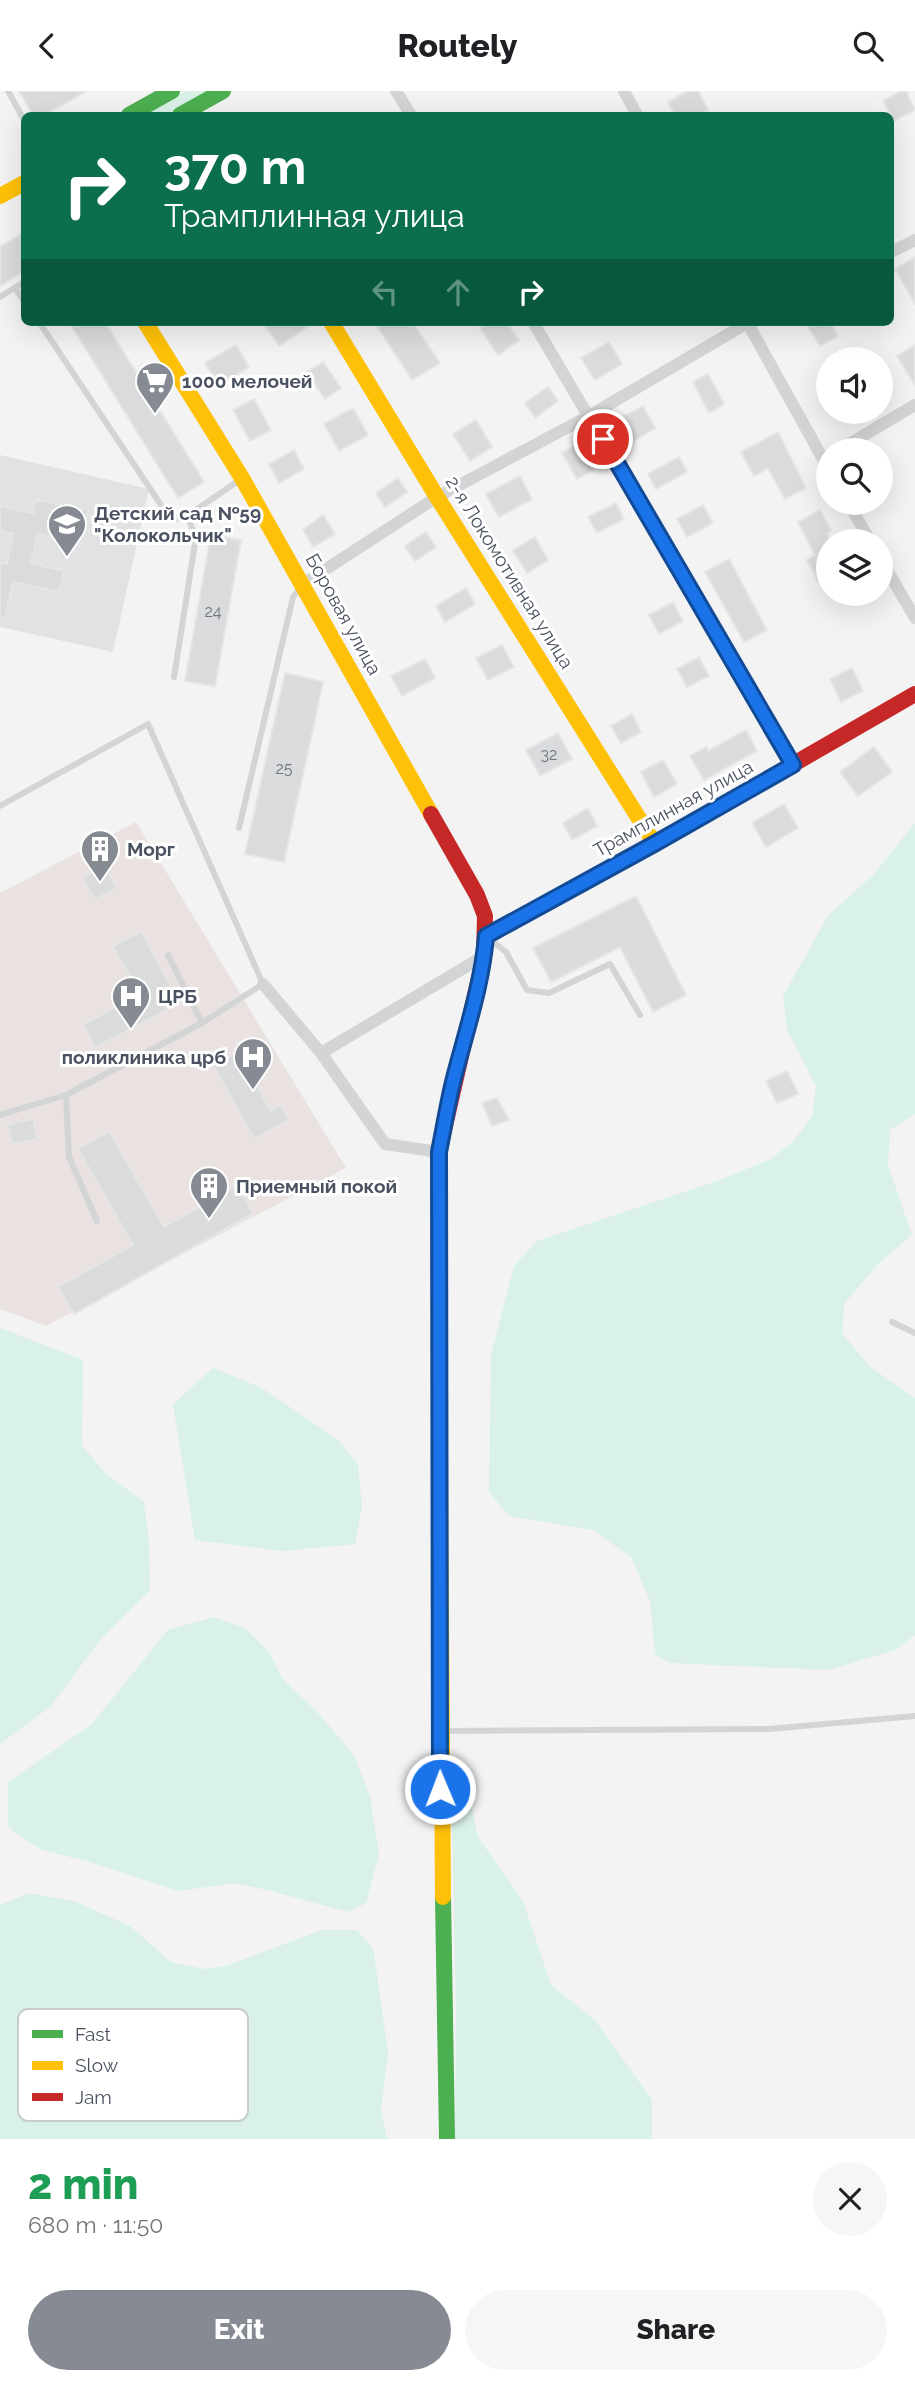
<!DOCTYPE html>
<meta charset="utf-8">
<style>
:root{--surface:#fff;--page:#f6f6f6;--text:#202124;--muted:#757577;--accent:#858a93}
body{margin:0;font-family:Raleway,sans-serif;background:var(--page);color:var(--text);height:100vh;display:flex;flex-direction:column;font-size:26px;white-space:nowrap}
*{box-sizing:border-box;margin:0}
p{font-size:23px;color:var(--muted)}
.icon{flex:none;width:38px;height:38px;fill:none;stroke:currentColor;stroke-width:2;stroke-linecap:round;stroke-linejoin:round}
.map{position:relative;height:2048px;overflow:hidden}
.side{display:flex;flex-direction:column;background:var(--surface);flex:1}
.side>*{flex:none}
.top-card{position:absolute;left:21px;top:21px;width:873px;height:214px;border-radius:10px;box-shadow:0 7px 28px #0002;background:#0b6e4f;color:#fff;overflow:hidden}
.controls{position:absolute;left:816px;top:256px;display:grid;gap:14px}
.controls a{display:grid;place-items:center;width:77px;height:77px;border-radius:50%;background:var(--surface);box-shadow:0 7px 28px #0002;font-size:35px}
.pin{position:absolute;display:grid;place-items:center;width:60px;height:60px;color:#fff;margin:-30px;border:4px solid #fff;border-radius:50%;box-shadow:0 2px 7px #0007}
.me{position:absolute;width:77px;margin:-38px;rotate:359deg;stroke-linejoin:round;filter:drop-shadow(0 0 5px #0008)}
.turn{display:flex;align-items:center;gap:24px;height:147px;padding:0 28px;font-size:32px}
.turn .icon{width:91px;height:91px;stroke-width:2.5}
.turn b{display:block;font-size:49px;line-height:60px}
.lanes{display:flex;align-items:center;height:66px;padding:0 28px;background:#0003;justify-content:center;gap:35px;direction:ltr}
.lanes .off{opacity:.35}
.round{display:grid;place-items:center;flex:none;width:74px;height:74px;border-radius:37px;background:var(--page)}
.headline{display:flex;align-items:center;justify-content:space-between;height:119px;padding:0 28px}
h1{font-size:42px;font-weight:800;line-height:52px;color:#1e9e55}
.cta{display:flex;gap:14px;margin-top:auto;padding:14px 28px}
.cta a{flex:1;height:80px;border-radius:42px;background:var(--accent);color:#fff;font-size:28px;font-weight:800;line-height:80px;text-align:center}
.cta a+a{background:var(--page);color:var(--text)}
header{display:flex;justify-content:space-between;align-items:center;height:91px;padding:0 28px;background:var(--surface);font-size:32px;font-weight:800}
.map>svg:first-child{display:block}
</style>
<header><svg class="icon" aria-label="back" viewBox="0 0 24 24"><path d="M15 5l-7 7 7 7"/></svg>Routely<svg class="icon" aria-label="search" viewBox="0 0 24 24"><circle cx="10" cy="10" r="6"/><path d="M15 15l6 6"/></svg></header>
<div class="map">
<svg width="915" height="2048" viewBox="0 0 915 2048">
<rect width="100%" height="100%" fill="#f3f3f3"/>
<path fill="#e1e2e3" d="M 0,364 L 149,398 L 113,561 L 0,536 Z"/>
<path fill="#e9e2e1" d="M 136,731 L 346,1077 L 46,1235 L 0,1218 L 0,802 Z"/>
<path fill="#d9f1e7" d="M 186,0 L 209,0 L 166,24 L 142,24 Z
M 915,732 L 915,1023 L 890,1039 L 888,1074 L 912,1144 L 879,1172 L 844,1213 L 842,1242 L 870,1276 L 915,1307 L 915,1544 L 895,1559 L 829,1579 L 669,1572 L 655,1563 L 650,1510 L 631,1466 L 593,1439 L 509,1425 L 489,1401 L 491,1264 L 514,1175 L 537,1150 L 714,1091 L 769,1069 L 793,1051 L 812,1025 L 816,995 L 787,938 L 783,905 L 828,825 L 874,783 Z
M 0,1237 L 83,1269 L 82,1354 L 105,1382 L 144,1411 L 149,1450 L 150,1499 L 100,1549 L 51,1615 L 0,1653 Z
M 213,1277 L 262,1297 L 338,1349 L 358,1373 L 362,1416 L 355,1453 L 283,1460 L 195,1449 L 173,1313 Z
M 214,1526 L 246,1538 L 269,1561 L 282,1587 L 319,1623 L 354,1664 L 370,1706 L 379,1763 L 366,1812 L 349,1821 L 267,1799 L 235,1792 L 178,1800 L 90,1771 L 42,1759 L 15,1742 L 8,1734 L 8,1691 L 91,1634 L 168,1539 Z
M 463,1675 L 478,1746 L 523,1810 L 551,1894 L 595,1929 L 652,2009 L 652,2048 L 455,2048 L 456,1916 L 451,1679 Z
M 29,1802 L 76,1811 L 130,1835 L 171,1871 L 204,1878 L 226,1875 L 322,1839 L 357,1839 L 371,1855 L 374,1862 L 388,1962 L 381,2019 L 387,2048 L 0,2048 L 0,1814 Z"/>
<path fill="#dadbdd" stroke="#e5e5e6" stroke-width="2" d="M 19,0 L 87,0 L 44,24 L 33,24 Z
M 688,0 L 698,0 L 708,19 L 697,24 L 675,24 L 668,11 Z
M 901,0 L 906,0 L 915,19 L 894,30 L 883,10 Z
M 24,141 L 24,180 L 0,195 L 0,156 Z
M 915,166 L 915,213 L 895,178 Z
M 69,231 L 105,231 L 204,391 L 178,407 Z
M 263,231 L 315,231 L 279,255 Z
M 385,231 L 412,231 L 440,272 L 412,289 L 377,235 Z
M 489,231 L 506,231 L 519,249 L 498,264 L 480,237 Z
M 805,231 L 830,231 L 838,245 L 820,255 Z
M 609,251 L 622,273 L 595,289 L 581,267 Z
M 236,254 L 249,276 L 219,295 L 205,272 Z
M 915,254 L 915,294 L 897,265 Z
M 323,271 L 341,297 L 325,308 L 307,281 Z
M 708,283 L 724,313 L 709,322 L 693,291 Z
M 548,296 L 558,310 L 535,327 L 525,312 Z
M 254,308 L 271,339 L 250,350 L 233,319 Z
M 643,315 L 655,337 L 632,351 L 619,328 Z
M 353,317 L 368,344 L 339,360 L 324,333 Z
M 476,329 L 492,356 L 470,370 L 453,343 Z
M 778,341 L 806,397 L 785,408 L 768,377 L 754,385 L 741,361 Z
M 579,352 L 594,379 L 577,388 L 562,362 Z
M 294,359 L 304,378 L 279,392 L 269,373 Z
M 679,366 L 687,381 L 656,398 L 648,383 Z
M 520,385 L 532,408 L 499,426 L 486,403 Z
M 398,387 L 407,401 L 385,416 L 376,402 Z
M 36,409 L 88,419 L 84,436 L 65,432 L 62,448 L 38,443 L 31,472 L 64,480 L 59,501 L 13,491 L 5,528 L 0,528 L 0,472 L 7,473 L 13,443 L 0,440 L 0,415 L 33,422 Z
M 616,412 L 624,428 L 597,442 L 588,426 Z
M 703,414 L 713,432 L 687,446 L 677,428 Z
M 820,419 L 831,440 L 828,442 L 828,488 L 827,486 L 818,490 L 807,469 L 815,464 L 798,431 Z
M 323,424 L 335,443 L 313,456 L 303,439 Z
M 426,441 L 436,456 L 415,470 L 405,455 Z
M 211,444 L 241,449 L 215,595 L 185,590 Z
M 535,446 L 548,469 L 527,482 L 513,459 Z
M 729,468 L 767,539 L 744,551 L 705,481 Z
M 466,497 L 475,513 L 445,531 L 436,515 Z
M 673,511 L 683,530 L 659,543 L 649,524 Z
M 502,554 L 514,576 L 488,589 L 476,567 Z
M 699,566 L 709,585 L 687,596 L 677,578 Z
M 425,568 L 435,587 L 402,605 L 391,585 Z
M 852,577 L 863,600 L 841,611 L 830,588 Z
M 285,582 L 323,591 L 284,771 L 245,763 Z
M 632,623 L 641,641 L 621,652 L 611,635 Z
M 746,639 L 757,660 L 704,689 L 690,665 L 706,656 L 708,660 Z
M 558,642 L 572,668 L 540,685 L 526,659 Z
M 874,656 L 892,681 L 858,705 L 840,681 Z
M 663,669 L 677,693 L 654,706 L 641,681 Z
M 784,713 L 798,737 L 766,756 L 752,732 Z
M 588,717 L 597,735 L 572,749 L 563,732 Z
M 105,774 L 117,797 L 95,809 L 82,786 Z
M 636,805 L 686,904 L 653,921 L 620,856 L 551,891 L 533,857 Z
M 141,840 L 180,912 L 95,957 L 83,934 L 139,903 L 113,855 Z
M 248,955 L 258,973 L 248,978 L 271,1020 L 281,1014 L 289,1029 L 254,1048 L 213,974 Z
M 787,980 L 798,1003 L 777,1012 L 766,990 Z
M 497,1007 L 509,1029 L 492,1035 L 482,1012 Z
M 33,1028 L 37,1048 L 12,1053 L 7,1034 Z
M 109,1040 L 164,1136 L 238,1094 L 253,1122 L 74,1223 L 58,1196 L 133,1154 L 78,1058 Z"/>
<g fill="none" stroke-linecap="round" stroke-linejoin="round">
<path stroke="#d2d4d6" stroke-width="6" d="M 8,0 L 24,29
M 15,197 L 24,210
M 0,206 L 24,191
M 39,231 L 171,429 L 187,425 L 241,388
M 174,586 L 196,446 L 187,425
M 0,715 L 148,633 L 263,893 L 202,932 L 66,1004 L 0,1024
M 239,737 L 293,506 L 300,497
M 488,847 L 506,861 L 527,899 L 549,902 L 610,873 L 640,924
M 168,864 L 202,932
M 66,1004 L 69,1066 L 97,1130
M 892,1231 L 915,1242
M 442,1640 L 769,1638 L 915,1625"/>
<path stroke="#d2d4d6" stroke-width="12" d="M 396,0 L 411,24
M 624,0 L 637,24
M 891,161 L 915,149
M 533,231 L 793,674
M 747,231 L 828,377
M 839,359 L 915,314
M 848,411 L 870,450
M 880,467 L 915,527
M 303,493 L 437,406 L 589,325 L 749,231
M 263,893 L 321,962 L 385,1053 L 439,1061
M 321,962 L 484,865"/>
<path stroke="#4caf50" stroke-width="16" d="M 129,24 L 172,0
M 180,24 L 223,0
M 443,1806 L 447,2048"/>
<path stroke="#ffc107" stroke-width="16" d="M 0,105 L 24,92
M 145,231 L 242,387 L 431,723
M 331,231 L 437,406 L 655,753
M 439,1252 L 443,1806"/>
<path stroke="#c62828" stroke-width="16" d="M 431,723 L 477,804 L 485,825 L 484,865 L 439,1061 L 439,1252
M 486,845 L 655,753 L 915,603"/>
</g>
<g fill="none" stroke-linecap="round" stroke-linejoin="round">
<defs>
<path id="route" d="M 440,1698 L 439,1061 C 444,1036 448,1011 454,987 C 466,940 482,894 486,845 L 654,753 L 793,674 L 603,348"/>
</defs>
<use href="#route" stroke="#114b97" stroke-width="18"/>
<use href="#route" stroke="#1a73e8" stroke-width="12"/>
</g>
<defs>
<symbol id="supermarket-pin" viewBox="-11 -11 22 30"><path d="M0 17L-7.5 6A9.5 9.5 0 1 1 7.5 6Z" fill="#858a93" stroke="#fff"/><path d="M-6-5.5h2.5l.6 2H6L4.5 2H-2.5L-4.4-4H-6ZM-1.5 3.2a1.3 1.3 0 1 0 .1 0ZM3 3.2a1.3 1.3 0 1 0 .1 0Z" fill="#fff"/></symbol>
<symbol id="school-pin" viewBox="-11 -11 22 30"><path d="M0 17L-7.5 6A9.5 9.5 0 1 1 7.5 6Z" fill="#858a93" stroke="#fff"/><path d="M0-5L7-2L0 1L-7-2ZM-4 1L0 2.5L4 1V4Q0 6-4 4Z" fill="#fff"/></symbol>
<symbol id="building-pin" viewBox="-11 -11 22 30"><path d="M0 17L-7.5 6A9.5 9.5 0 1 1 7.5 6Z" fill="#858a93" stroke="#fff"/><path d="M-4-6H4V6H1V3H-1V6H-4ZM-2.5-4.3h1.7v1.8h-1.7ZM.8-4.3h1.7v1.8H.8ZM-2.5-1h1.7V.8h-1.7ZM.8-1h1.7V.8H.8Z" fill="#fff"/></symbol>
<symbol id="hospital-pin" viewBox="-11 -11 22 30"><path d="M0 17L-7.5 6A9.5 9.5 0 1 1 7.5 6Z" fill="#858a93" stroke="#fff"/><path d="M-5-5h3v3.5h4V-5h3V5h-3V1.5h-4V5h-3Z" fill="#fff"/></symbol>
</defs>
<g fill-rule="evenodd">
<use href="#supermarket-pin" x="133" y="268" width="44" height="60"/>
<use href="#school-pin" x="45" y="411" width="44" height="60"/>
<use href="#building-pin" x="78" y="736" width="44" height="60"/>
<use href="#hospital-pin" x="109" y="883" width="44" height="60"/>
<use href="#hospital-pin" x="231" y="944" width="44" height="60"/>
<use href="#building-pin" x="187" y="1073" width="44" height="60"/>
</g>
<g text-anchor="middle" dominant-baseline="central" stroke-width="6" stroke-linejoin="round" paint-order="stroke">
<g font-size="16" fill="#707580">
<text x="213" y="520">24</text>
<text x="549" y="663">32</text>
<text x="284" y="677">25</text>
</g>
<g font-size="19" font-weight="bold" fill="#4a5160" stroke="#fff" text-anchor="start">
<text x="182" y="290">1000 мелочей</text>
<text x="94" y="422">Детский сад №59<tspan x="94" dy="22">"Колокольчик"</tspan></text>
<text x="127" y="758">Морг</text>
<text x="158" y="905">ЦРБ</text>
<text x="226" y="966" text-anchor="end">поликлиника црб</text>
<text x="236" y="1095">Приемный покой</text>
</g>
<g font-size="19" fill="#4a5160" stroke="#fff">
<text transform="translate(510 481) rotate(58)">2-я Локомотивная улица</text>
<text transform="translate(344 523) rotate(61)">Боровая улица</text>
<text transform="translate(673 717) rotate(-29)">Трамплинная улица</text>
</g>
</g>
<rect x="18" y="1918" width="230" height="112" rx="10" fill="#fff" stroke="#c9cbcf" stroke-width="2"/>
<rect x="32" y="1939" width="31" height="8" fill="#4caf50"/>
<rect x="32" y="1970" width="31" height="9" fill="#ffc107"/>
<rect x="32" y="2002" width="31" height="8" fill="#c62828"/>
<g font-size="19" fill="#4a5160">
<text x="75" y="1950">Fast</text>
<text x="75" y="1981">Slow</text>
<text x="75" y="2013">Jam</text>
</g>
</svg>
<div class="controls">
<a><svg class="icon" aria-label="sound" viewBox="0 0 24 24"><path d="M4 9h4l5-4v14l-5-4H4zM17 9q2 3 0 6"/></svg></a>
<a><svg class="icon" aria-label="search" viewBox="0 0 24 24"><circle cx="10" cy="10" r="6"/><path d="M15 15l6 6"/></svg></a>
<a><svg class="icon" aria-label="layers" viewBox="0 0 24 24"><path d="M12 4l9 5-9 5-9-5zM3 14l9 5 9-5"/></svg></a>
</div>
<div class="pin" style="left:603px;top:348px;background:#d93025"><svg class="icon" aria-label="arrive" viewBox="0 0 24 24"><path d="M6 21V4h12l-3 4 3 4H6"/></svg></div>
<svg class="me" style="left:440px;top:1698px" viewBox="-20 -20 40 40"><circle r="17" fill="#1a73e8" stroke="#fff" stroke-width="3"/><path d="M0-11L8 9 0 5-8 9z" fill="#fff"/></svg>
<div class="top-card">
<div class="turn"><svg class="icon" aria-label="right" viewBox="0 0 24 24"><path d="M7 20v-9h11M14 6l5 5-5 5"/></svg><div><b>370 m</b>Трамплинная улица</div></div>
<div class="lanes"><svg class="icon off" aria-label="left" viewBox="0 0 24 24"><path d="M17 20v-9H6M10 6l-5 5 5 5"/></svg><svg class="icon off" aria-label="ahead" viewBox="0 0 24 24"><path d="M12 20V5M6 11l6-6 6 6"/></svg><svg class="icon" aria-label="right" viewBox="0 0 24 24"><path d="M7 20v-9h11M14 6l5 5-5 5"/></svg></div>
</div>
</div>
<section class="side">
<div class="headline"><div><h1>2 min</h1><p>680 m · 11:50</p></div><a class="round"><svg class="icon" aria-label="close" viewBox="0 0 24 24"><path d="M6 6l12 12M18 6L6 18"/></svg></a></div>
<div class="cta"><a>Exit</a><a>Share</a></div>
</section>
